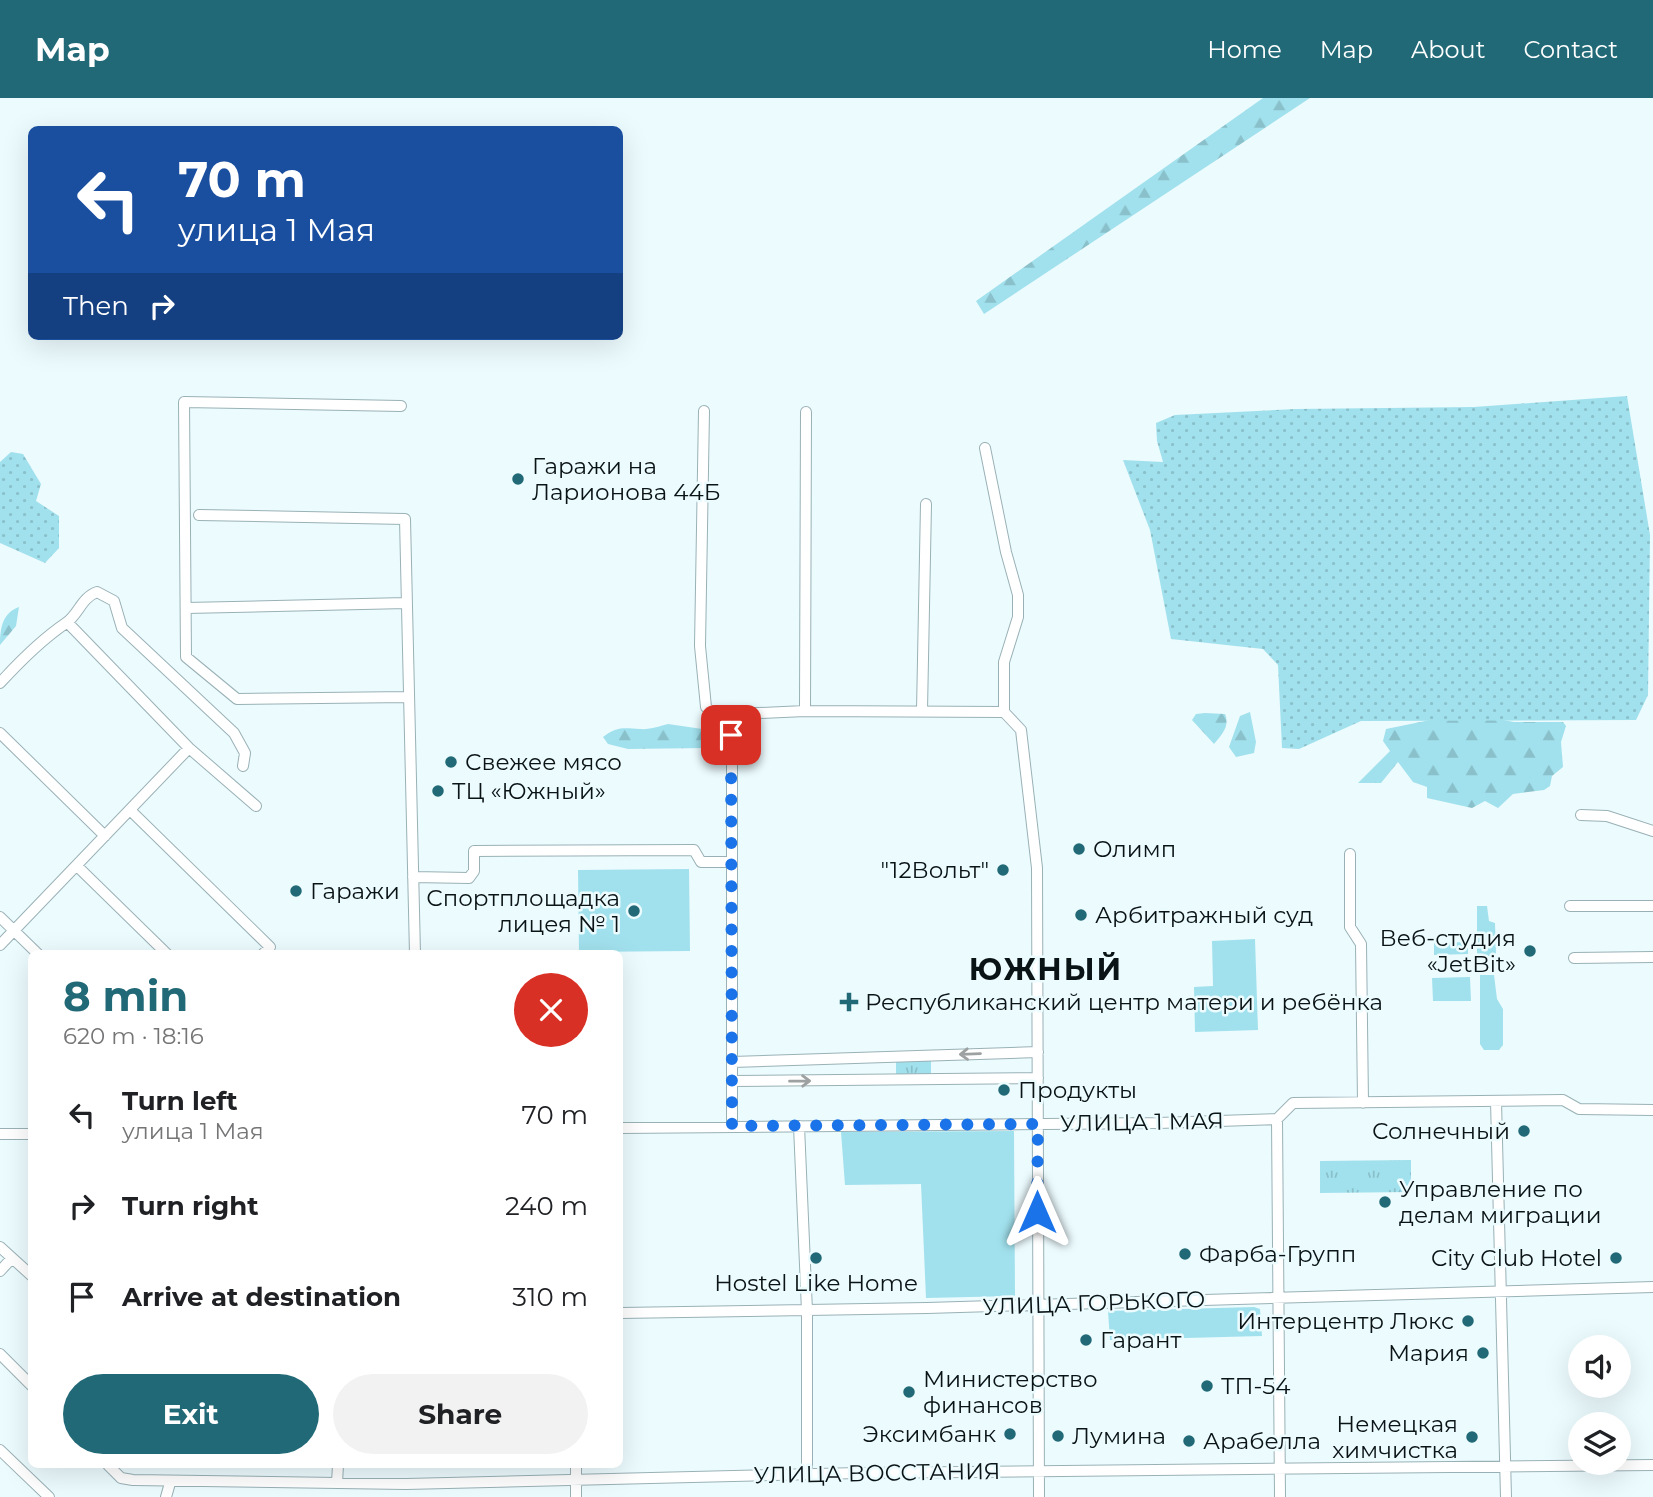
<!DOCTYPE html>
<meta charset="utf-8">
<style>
:root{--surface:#fff;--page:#f2f2f2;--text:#202124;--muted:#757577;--accent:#216976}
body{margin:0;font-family:Montserrat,sans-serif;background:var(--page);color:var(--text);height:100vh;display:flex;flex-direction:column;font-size:26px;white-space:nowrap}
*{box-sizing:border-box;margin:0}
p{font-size:23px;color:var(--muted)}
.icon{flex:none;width:38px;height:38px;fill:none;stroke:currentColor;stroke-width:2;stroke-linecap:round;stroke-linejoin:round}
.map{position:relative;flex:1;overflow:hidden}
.panel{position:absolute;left:28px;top:852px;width:595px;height:518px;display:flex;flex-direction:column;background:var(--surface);border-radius:10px;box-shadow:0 7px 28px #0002}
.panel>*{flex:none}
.top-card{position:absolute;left:28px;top:28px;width:595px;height:214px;border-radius:10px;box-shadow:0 7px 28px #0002;background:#1a4fa0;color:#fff;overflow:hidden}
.tools{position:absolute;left:1568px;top:1237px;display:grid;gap:14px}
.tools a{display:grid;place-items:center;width:63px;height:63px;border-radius:50%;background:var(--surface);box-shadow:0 7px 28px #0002;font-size:35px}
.pin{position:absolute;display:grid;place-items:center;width:60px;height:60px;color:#fff;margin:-30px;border-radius:14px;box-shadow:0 4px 10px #0006}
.me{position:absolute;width:77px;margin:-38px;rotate:0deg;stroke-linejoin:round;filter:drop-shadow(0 0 5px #0008)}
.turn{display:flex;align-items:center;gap:24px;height:147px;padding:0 35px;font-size:32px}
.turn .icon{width:91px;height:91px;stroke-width:2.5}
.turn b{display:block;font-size:49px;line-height:60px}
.then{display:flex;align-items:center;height:66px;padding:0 35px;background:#0003;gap:14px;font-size:26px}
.round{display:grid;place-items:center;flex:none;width:74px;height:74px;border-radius:37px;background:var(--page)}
.headline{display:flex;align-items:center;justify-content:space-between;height:119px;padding:0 35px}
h1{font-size:42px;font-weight:700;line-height:52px;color:var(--accent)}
.cta{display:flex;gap:14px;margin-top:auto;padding:14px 35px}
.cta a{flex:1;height:80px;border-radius:42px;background:var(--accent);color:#fff;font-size:28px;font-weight:700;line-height:80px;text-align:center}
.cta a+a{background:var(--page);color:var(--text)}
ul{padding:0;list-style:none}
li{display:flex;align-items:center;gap:21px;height:91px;padding:0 35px}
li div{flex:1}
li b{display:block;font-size:26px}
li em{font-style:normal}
header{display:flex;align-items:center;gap:42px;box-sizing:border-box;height:98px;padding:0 35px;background:var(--accent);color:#fff}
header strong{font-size:33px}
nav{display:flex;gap:38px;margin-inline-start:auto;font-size:24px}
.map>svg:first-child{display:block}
</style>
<header>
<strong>Map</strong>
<nav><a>Home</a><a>Map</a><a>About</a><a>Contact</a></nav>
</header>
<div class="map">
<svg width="1653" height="1399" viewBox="0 0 1653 1399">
<defs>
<pattern id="forest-firs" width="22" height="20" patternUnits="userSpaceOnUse" patternTransform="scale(1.75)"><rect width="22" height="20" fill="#a1e1ed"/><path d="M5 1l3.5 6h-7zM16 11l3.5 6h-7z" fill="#89c0ca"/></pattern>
<pattern id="park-tufts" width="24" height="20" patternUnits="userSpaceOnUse" patternTransform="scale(1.75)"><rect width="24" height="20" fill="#a1e1ed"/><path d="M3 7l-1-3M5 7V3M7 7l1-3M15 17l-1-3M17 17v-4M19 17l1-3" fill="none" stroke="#89c0ca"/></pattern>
<pattern id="garden-dots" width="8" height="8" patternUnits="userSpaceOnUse" patternTransform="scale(1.75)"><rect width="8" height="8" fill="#a1e1ed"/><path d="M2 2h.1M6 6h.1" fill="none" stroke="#89c0ca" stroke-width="1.8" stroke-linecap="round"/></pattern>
</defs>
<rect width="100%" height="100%" fill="#ecfbfe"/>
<path fill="#a1e1ed" d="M 689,771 L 690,853 L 579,854 L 578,772 Z
M 1477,808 L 1487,808 L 1489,823 L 1495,825 L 1496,855 L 1492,858 L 1479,858 L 1477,855 Z
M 1255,841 L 1258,932 L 1195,934 L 1194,889 L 1213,888 L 1212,843 Z
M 1468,844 L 1468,856 L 1434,857 L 1434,845 Z
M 1480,877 L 1494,877 L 1497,901 L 1503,911 L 1503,947 L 1499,952 L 1484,952 L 1480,946 Z
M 1470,879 L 1471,903 L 1433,903 L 1432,880 Z
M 1014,1033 L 1015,1198 L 926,1200 L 921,1086 L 845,1087 L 841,1034 Z
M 1254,1209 L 1260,1211 L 1262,1238 L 1110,1242 L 1108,1213 Z"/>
<path fill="url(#forest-firs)" d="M 1263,0 L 1310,0 L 984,216 L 976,203 Z
M 19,509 L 16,528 L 0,547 C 0,531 2,515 19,509 Z
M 1250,614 L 1256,644 L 1254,655 L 1236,659 L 1229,649 L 1240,618 Z
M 1205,615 L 1225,616 C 1230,628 1222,637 1214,646 L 1192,622 L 1196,616 Z
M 1482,618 L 1514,624 L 1563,624 L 1566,628 L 1561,644 L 1563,669 L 1552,678 L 1550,688 L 1544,692 L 1513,696 L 1498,710 L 1485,703 L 1472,710 L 1427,700 L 1427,689 L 1413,684 L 1398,664 L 1381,685 L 1358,685 L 1390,653 L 1383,643 L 1386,631 L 1435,621 Z
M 668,626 L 716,633 L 716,646 L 706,650 L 628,651 L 608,646 L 603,639 C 616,628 625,630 640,631 C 649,632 660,628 668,626 Z"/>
<path fill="url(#park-tufts)" d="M 931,962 L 931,978 L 896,979 L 896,963 Z
M 1411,1062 L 1411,1094 L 1320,1095 L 1320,1063 Z"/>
<path fill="url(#garden-dots)" d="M 1627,298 L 1650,437 L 1648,597 L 1636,622 L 1361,623 L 1299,651 L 1282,650 L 1278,567 L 1263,551 L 1171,541 L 1150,432 L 1123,362 L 1163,364 L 1157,343 L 1156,325 L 1175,317 L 1296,311 L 1474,309 Z
M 11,354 L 23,356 L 41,386 L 36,403 L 59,418 L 59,450 L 45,465 L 0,445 L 0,364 Z"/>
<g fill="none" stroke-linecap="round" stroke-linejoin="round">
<defs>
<path id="minor" d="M 401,308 L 184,304 L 186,559 L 237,601 L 408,599
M 704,313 L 700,548 L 706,609 L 715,617 L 805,613 L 1004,614
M 985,350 L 1006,454 L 1018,497 L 1018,519 L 1004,564 L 1004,614 L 1021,632 L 1037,770 L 1039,1399
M 199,417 L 405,421 L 415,856
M 186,510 L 406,505
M 67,524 L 189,650 L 256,708
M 0,585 C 21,562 41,542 66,525 C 79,516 81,500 97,494 L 114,503 L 122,530 L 234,635 L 245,655 L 243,668
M 805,613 L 806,314
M 922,613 L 926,406
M 732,618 L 732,1029
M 0,635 L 105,738
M 130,712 L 270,849 L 263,856
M 1581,717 L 1607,718 L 1653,733
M 1350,756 L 1350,829 L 1361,846 L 1363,1005
M 78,769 L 167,856
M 413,779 L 469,780 L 474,773 L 474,753 L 694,752 L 701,764 L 731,764
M 1570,808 L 1653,808
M 0,819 L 38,856
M 0,847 L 189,650
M 1574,860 L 1653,859
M 732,964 L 1038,954
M 732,983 L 1038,980
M 1496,1003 L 1506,1399
M 1277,1021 L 1280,1399
M 799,1028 L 807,1213 L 807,1376
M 620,1030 L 1158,1025 L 1277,1021 L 1293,1005 L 1563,1002 L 1579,1011 L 1653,1012
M 0,1036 L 32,1036
M 0,1149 L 32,1178
M 0,1173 L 12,1160
M 620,1215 L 927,1210 L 1653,1189
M 0,1256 L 32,1288
M 0,1352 L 49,1399
M 108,1367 L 121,1380 L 133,1382 L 406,1386 L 859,1375 L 1653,1367
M 576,1367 L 576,1399
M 337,1385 L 338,1367
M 166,1399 L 170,1385"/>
</defs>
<use href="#minor" stroke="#99b1b6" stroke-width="12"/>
<use href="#minor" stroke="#fff" stroke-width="10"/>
</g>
<defs><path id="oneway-shaft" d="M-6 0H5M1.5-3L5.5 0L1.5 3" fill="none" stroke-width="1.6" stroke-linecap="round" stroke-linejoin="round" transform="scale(1.75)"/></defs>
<g stroke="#9da1a1">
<use href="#oneway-shaft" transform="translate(970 956) rotate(178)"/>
<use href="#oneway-shaft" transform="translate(800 983) rotate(-1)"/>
</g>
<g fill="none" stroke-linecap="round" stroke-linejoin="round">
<path stroke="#1a73e8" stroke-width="12" stroke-dasharray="0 21.6" d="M 731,637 L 732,1028 L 1038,1026 L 1037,1114"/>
</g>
<g fill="#216976" stroke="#ecfbfe" stroke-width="2.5">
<circle cx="518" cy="381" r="7"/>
<circle cx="451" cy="664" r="7"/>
<circle cx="438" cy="693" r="7"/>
<circle cx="1079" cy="751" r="7"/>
<circle cx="1003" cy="772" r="7"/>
<circle cx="296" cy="793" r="7"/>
<circle cx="634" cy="813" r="7"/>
<circle cx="1081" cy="817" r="7"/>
<circle cx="1530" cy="853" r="7"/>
<path d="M845.5 893.5h7v7h7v7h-7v7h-7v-7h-7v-7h7z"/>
<circle cx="1004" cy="992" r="7"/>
<circle cx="1524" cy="1033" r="7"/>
<circle cx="1385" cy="1104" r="7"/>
<circle cx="1185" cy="1156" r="7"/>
<circle cx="816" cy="1160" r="7"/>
<circle cx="1616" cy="1160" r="7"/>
<circle cx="1468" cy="1223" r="7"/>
<circle cx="1086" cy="1242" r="7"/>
<circle cx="1483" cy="1255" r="7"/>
<circle cx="1207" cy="1288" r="7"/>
<circle cx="909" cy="1294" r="7"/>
<circle cx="1010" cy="1336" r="7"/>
<circle cx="1058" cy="1338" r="7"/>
<circle cx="1472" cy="1339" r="7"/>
<circle cx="1189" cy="1343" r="7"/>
</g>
<g text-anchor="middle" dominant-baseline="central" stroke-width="5" stroke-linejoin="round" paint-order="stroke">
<g font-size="23" fill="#0a1315" stroke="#ecfbfe" text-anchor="start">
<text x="532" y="368">Гаражи на<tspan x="532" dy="26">Ларионова 44Б</tspan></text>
<text x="465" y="664">Свежее мясо</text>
<text x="452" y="693">ТЦ «Южный»</text>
<text x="1093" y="751">Олимп</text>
<text x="989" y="772" text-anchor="end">"12Вольт"</text>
<text x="310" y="793">Гаражи</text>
<text x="620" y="800" text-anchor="end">Спортплощадка<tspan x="620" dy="26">лицея № 1</tspan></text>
<text x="1095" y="817">Арбитражный суд</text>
<text x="1516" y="840" text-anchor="end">Веб-студия<tspan x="1516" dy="26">«JetBit»</tspan></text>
<text x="865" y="904">Республиканский центр матери и ребёнка</text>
<text x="1018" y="992">Продукты</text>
<text x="1510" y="1033" text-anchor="end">Солнечный</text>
<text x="1399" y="1091">Управление по<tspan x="1399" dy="26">делам миграции</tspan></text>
<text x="1199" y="1156">Фарба-Групп</text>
<text x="1602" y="1160" text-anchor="end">City Club Hotel</text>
<text x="816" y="1185" text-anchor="middle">Hostel Like Home</text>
<text x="1454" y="1223" text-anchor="end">Интерцентр Люкс</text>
<text x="1100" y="1242">Гарант</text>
<text x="1469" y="1255" text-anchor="end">Мария</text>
<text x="923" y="1281">Министерство<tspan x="923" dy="26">финансов</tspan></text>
<text x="1221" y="1288">ТП-54</text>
<text x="1458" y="1326" text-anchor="end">Немецкая<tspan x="1458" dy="26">химчистка</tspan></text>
<text x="996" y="1336" text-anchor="end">Эксимбанк</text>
<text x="1072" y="1338">Лумина</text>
<text x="1203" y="1343">Арабелла</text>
</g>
<g font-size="23" fill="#0a1315" stroke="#ecfbfe">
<text transform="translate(1142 1024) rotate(-1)">УЛИЦА 1 МАЯ</text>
<text transform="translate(1094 1205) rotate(-2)">УЛИЦА ГОРЬКОГО</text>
<text transform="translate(877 1375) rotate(-1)">УЛИЦА ВОССТАНИЯ</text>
</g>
<g font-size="30" font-weight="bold" letter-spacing="2" fill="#0a1315" stroke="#ecfbfe">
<text x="1046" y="871">ЮЖНЫЙ</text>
</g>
</g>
</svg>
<div class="tools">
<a><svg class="icon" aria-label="sound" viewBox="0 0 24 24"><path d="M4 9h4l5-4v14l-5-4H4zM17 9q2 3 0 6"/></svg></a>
<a><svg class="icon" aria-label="layers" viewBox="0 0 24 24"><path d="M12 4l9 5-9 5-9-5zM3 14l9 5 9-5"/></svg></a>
</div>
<div class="pin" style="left:731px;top:637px;background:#d93025"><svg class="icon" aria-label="arrive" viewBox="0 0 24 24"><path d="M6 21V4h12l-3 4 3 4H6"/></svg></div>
<svg class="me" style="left:1037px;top:1114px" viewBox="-20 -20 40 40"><path d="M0-17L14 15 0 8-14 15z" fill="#1a73e8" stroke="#fff" stroke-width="4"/></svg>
<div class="top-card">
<div class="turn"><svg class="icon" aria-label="left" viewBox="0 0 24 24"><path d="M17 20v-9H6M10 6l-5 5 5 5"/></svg><div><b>70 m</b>улица 1 Мая</div></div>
<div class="then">Then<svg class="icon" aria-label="right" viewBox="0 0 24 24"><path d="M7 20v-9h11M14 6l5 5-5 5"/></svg></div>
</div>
<section class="panel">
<div class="headline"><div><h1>8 min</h1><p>620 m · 18:16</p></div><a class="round" style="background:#d93025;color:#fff"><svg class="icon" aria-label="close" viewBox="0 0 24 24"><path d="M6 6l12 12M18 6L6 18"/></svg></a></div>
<ul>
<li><svg class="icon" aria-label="left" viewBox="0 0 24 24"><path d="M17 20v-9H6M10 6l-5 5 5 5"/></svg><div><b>Turn left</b><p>улица 1 Мая</p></div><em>70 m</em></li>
<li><svg class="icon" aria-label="right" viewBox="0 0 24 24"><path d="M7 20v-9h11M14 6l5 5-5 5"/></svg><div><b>Turn right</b></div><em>240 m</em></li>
<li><svg class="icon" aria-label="arrive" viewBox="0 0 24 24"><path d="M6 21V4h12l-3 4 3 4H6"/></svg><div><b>Arrive at destination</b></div><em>310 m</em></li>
</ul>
<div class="cta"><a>Exit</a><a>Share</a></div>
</section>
</div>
